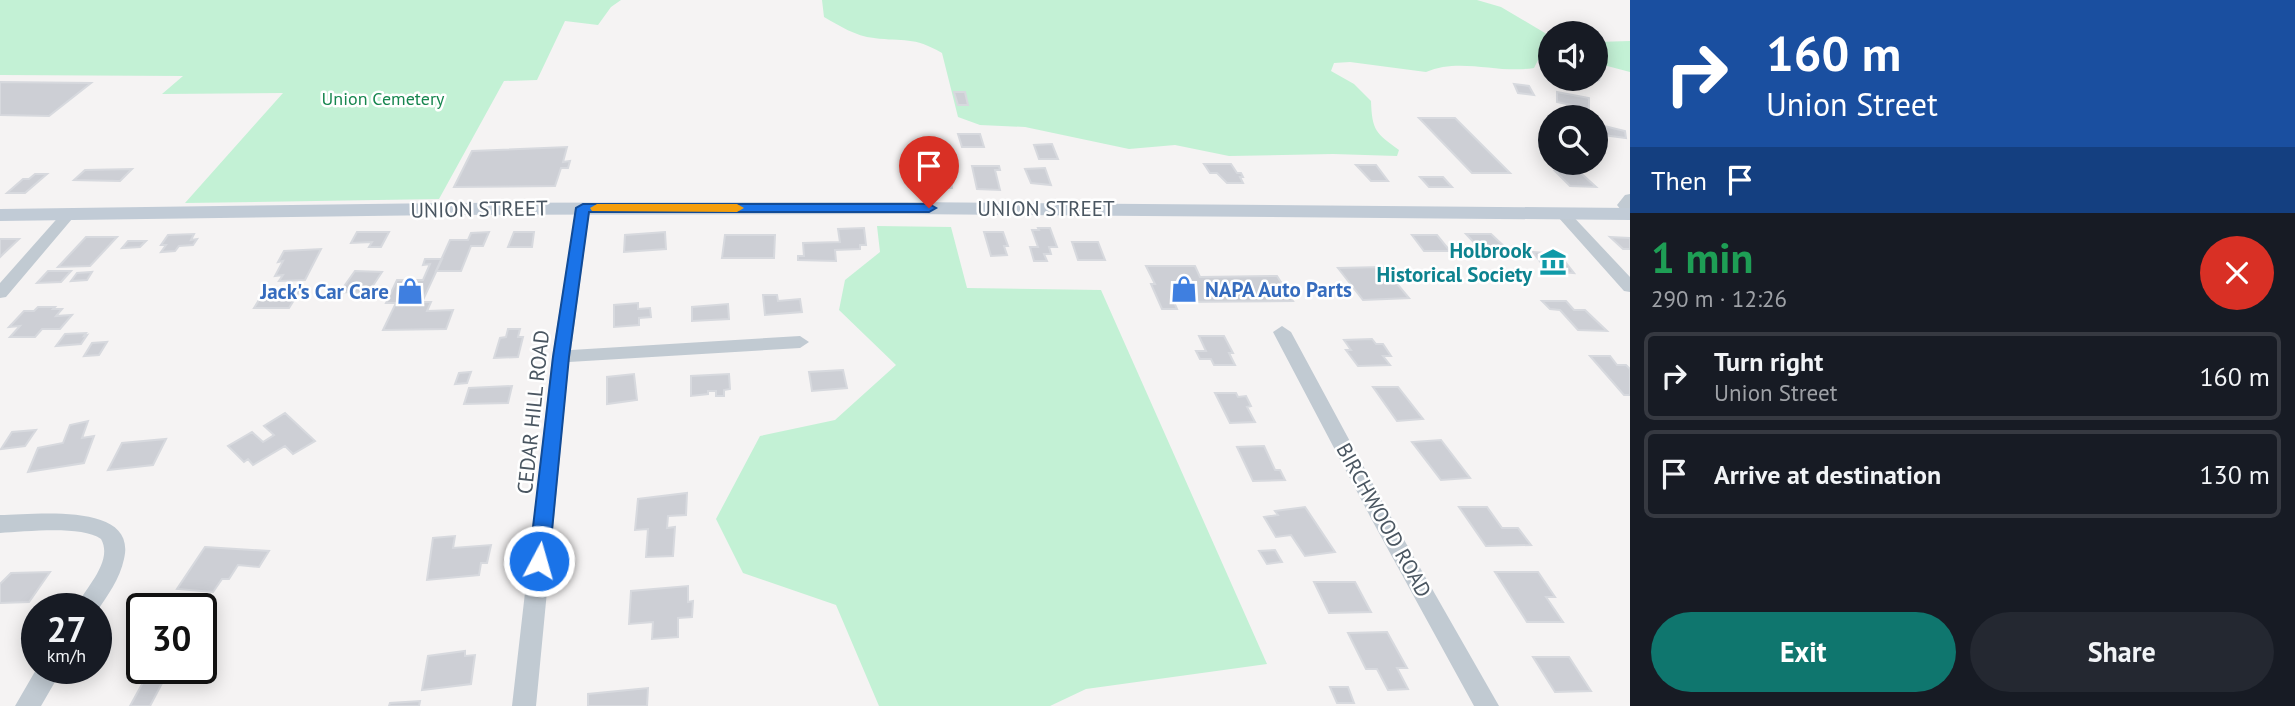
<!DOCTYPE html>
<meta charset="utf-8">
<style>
:root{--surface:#171b24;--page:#242831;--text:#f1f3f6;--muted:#9ea1a6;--line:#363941;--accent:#0f766e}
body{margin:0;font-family:"PT Sans",sans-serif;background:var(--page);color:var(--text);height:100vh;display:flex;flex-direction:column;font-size:26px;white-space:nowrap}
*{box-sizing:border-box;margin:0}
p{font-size:23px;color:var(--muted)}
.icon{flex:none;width:38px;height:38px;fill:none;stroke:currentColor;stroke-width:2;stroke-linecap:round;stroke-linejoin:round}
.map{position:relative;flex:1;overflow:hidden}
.sheet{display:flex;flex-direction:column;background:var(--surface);width:665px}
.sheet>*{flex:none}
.top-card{background:#1a4fa0;color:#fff;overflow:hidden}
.fabs{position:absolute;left:1538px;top:21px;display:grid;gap:14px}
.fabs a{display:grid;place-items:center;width:70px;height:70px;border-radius:50%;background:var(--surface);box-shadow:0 4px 18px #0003;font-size:35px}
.speed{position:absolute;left:21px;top:593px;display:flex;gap:14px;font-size:35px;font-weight:700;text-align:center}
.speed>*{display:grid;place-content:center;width:91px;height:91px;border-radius:50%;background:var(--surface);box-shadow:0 4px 18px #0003;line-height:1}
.speed small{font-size:18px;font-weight:400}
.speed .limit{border:4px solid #111;border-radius:10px;background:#fff;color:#111}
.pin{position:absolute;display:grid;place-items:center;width:60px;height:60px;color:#fff;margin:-72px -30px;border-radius:50% 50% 50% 0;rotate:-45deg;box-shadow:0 0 7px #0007}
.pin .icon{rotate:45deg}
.me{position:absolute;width:77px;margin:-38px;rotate:6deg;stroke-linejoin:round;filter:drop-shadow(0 0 5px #0008)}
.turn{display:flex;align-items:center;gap:24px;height:147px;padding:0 21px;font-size:32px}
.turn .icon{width:91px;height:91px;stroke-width:2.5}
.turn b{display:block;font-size:49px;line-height:60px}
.then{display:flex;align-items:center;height:66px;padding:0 21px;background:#0003;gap:14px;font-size:26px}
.round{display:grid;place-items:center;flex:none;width:74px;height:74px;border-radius:37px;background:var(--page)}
.overview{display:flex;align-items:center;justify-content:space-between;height:119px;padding:0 21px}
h1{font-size:42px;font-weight:800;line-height:52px;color:#1e9e55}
.button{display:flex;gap:14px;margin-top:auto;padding:14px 21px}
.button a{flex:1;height:80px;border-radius:42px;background:var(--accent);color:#fff;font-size:28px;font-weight:800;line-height:80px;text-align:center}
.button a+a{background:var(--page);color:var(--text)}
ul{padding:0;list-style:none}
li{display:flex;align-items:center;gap:21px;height:88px;margin:0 14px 10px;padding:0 7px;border:4px solid var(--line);border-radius:10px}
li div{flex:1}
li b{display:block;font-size:26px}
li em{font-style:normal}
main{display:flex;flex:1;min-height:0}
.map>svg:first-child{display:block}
</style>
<main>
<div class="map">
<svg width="1630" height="706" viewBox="0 0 1630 706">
<rect width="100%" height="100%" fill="#f5f3f3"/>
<path fill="#c3f1d5" d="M 0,0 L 621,0 L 611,7 L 598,25 L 565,21 L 537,80 L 504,81 L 439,199 L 185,203 L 283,93 L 162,94 L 183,76 L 0,75 Z
M 822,0 L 1477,0 L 1501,7 L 1550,36 L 1550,59 L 1538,60 L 1534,68 C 1498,74 1460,57 1426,72 L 1350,62 L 1334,63 L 1331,71 L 1354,84 L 1371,101 C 1372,131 1376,133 1399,150 L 1397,156 L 1333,154 L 1229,156 L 1175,145 L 1129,149 L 1025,127 L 980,125 L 958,117 L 942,53 C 913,36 904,42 874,38 C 855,36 840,26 824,17 Z
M 1630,41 L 1630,72 L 1596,63 L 1596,42 Z
M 877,226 L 951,227 L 967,288 L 1101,290 L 1267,664 L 1086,689 L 1050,706 L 879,706 L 836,605 L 743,573 L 716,519 L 760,436 L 835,420 L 896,365 L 839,310 L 845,280 L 880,252 Z"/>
<path fill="#cdcfd5" stroke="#d7d9de" stroke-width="2" d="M 1596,69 L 1603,71 L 1599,80 L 1584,85 L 1569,79 L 1596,79 Z
M 0,82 L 91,83 L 49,116 L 0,115 Z
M 1514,84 L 1529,86 L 1534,95 L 1518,93 Z
M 954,92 L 965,92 L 968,105 L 958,105 Z
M 1557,92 L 1589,98 L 1589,109 L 1557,102 Z
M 1563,111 L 1592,117 L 1555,115 L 1555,113 L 1563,114 Z
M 1419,118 L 1455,118 L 1510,173 L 1472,173 Z
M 1596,124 L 1625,131 L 1626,138 L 1603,135 L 1596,131 Z
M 958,134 L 980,134 L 984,147 L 962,147 Z
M 1052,144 L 1058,159 L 1039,159 L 1034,145 Z
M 567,147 L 563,162 L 570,161 L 568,168 L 561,168 L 555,186 L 454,187 L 472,151 Z
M 903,157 L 918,158 L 918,166 L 928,166 L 927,162 L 942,162 L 943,177 L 951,177 L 952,188 L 936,188 L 935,176 L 931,174 L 903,173 Z
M 1559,163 L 1571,164 L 1596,187 L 1570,186 L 1555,171 L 1567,171 Z
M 1204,164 L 1231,164 L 1237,173 L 1241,173 L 1243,177 L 1240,177 L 1243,183 L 1227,183 L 1217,173 L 1210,173 Z
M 1356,165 L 1376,165 L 1388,181 L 1371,181 Z
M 972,166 L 999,166 L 1000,170 L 995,170 L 1000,190 L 977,189 Z
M 1045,168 L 1051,185 L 1031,183 L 1025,169 Z
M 132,169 L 120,181 L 74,180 L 85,170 Z
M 35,174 L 47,174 L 25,193 L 7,193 L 23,179 L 29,179 Z
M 1420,177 L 1443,177 L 1452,187 L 1429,187 Z
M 864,228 L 866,245 L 860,245 L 860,249 L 835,250 L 836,261 L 798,260 L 798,256 L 804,256 L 803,243 L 840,242 L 838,229 Z
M 1038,228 L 1050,228 L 1057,247 L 1049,247 L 1051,254 L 1044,254 L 1047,261 L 1034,261 L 1030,247 L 1038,247 L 1032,230 L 1039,230 Z
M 357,232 L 389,232 L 381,247 L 369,247 L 372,242 L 351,243 Z
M 489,232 L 483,246 L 471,246 L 461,271 L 436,271 L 450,240 L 468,240 L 471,233 Z
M 514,232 L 534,232 L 532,247 L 508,247 Z
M 665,232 L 666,249 L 624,252 L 625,235 Z
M 984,232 L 1003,232 L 1008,246 L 1004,246 L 1007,255 L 991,256 Z
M 194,234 L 191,240 L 197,239 L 193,245 L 179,246 L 175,251 L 161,252 L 166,245 L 161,245 L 168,235 Z
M 1466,234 L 1491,234 L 1506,248 L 1480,249 Z
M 725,235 L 775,235 L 774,258 L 722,258 Z
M 1412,235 L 1437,235 L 1450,251 L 1424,251 Z
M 86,237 L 117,237 L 90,266 L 58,267 Z
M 1610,237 L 1630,238 L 1630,249 L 1623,249 Z
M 0,239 L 19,239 L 0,257 Z
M 128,241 L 146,241 L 140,247 L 122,248 Z
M 1072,242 L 1098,242 L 1105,260 L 1078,260 Z
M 321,249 L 305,280 L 279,281 L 283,275 L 275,276 L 283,261 L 278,262 L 284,251 Z
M 1533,252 L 1559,254 L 1574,273 L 1547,271 Z
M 425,259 L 442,259 L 422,302 L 431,302 L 427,311 L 453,310 L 446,329 L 383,330 L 396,303 L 386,303 L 397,280 L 423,280 L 430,264 L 423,265 Z
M 1146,266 L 1195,266 L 1200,277 L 1277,276 L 1293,301 L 1174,302 L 1177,309 L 1162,309 L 1151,284 L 1155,284 Z
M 1383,267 L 1409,298 L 1363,300 L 1338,268 Z
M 48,271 L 71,271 L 61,282 L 37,283 Z
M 355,271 L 382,272 L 368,293 L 340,292 Z
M 92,272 L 87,280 L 71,281 L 77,273 Z
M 264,292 L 299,292 L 289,308 L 254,308 Z
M 763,295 L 777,295 L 778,301 L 800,299 L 802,312 L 765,315 Z
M 1542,301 L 1566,301 L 1574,310 L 1585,310 L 1607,331 L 1578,330 L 1560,310 L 1550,309 Z
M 638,303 L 638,309 L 650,308 L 651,317 L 639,318 L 639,325 L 614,327 L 614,305 Z
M 728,304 L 729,319 L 692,321 L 692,307 Z
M 38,307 L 55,307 L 53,309 L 62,309 L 56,316 L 72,315 L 60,329 L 42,329 L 35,337 L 10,337 L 20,326 L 9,327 L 24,311 L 34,311 Z
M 508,329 L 520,329 L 518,337 L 523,337 L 518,357 L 494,358 L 500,338 L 506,337 Z
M 86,333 L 84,336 L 87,335 L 81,344 L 56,346 L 65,334 Z
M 1199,336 L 1224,336 L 1233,353 L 1229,353 L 1235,365 L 1214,365 L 1211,359 L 1200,359 L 1196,351 L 1206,351 Z
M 1372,339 L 1376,344 L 1383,344 L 1391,356 L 1383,356 L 1390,365 L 1358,366 L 1346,350 L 1351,350 L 1344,340 Z
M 107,342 L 99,355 L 84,356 L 92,343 Z
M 1590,356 L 1610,356 L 1617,365 L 1626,365 L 1630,369 L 1630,395 L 1624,395 Z
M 843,370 L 847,388 L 812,391 L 809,372 Z
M 471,372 L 467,383 L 455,384 L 459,373 Z
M 634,374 L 637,400 L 607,404 L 607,377 Z
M 729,374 L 730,389 L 724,390 L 724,396 L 716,396 L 716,391 L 708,391 L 708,394 L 691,396 L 691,376 Z
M 512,386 L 508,403 L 464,404 L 469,388 Z
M 1373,387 L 1398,387 L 1423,419 L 1397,421 Z
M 1215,393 L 1236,393 L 1238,397 L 1246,396 L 1251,406 L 1247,407 L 1255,422 L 1230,423 Z
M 285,413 L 315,441 L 293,454 L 285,446 L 253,465 L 248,459 L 244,462 L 228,446 L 252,432 L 263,442 L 274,435 L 264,426 Z
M 88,421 L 82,438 L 94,436 L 84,463 L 28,472 L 38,448 L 63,443 L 70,425 Z
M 36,430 L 25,446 L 1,449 L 12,432 Z
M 166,439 L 153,465 L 108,470 L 122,443 Z
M 1441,440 L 1470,478 L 1441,480 L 1412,442 Z
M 1264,446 L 1275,470 L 1280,470 L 1285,480 L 1253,481 L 1237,447 Z
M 687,493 L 686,515 L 668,516 L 667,528 L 675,527 L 673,556 L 646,557 L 648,529 L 635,530 L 638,499 Z
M 1305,507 L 1335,552 L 1305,556 L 1291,535 L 1276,537 L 1264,517 L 1278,515 L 1275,511 Z
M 1459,507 L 1487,507 L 1502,528 L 1518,528 L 1531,545 L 1486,546 Z
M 455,536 L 453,548 L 491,545 L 487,563 L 481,563 L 479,575 L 427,580 L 433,538 Z
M 205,547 L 269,551 L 259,567 L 238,565 L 229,579 L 222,579 L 213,592 L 177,589 Z
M 1275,550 L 1282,562 L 1267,564 L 1259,551 Z
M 50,572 L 29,602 L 0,603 L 0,584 L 11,573 Z
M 1495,572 L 1538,572 L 1555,597 L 1546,597 L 1563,622 L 1527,622 Z
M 1314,582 L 1355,582 L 1371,612 L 1329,613 Z
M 688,586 L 688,602 L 693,601 L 692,617 L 678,618 L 678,637 L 652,639 L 653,622 L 629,624 L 631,591 Z
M 1387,632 L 1407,668 L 1397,668 L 1408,689 L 1388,690 L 1377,669 L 1366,669 L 1348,633 Z
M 465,651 L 465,656 L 475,655 L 471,684 L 422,690 L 428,656 Z
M 1533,657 L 1569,657 L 1591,691 L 1555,692 Z
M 151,668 L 170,668 L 150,706 L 130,706 Z
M 1330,687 L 1348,687 L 1354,703 L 1337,703 Z
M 648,688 L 647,706 L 588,706 L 588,694 Z
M 420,701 L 419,706 L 389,706 L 390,703 Z"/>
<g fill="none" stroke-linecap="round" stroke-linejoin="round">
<path fill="#c1cad2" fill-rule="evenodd" d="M 1630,194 L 1630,216 L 1625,215 L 1617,205 L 1625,195 Z
M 583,204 L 590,208 L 571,350 L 800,336 L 809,342 L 800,348 L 569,362 L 536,706 L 512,706 L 552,357 L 576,208 Z
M 1563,210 L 1568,211 L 1630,277 L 1630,292 L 1624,291 L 1558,217 L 1556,214 Z
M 67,212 L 74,216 L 72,219 L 6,297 L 0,298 L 0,283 L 62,213 Z
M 1282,326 L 1291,332 L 1387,510 L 1499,706 L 1474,706 L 1373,522 L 1273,332 Z
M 0,515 C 33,515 138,501 124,559 C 120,579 107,596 96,613 L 96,609 L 75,609 C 84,589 114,562 101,539 C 81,525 25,532 0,533 Z
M 37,668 L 63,668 L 41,706 L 15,706 Z"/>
<path fill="#c1cbd6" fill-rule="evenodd" d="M 904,202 L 1630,208 L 1630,220 L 904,214 L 443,215 L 0,221 L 0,209 L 443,203 Z"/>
</g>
<path fill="#1a73e8" stroke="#114b97" stroke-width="2" d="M 583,204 L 929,204 L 936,208 L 929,212 L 589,212 L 569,357 L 549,561 L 546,567 L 539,570 L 532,567 L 529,561 L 553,357 L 576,208 Z"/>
<path fill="#f59e0b" d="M 597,204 L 737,204 L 744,208 L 737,212 L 592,211 L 590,208 Z"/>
<defs>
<symbol id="museum-bare" viewBox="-9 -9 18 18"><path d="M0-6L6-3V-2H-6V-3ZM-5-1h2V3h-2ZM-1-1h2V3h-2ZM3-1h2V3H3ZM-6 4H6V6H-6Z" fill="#0f9aa8" stroke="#fff" stroke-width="2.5" paint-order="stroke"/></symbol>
<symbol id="shop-bare" viewBox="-9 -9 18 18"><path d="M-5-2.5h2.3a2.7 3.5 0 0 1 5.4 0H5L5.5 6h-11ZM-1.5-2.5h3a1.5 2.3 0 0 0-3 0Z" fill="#3f7fe0" stroke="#fff" stroke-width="2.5" paint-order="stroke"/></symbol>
</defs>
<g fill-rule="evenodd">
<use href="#museum-bare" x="1534" y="243" width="38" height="38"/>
<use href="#shop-bare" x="1165" y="270" width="38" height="38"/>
<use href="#shop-bare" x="391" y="272" width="38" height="38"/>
</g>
<g text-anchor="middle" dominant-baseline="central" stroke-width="5" stroke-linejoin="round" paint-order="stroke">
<g font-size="18" fill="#17864f" stroke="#fff">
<text x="383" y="98">Union Cemetery</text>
</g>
<g font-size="21" fill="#4a5661" stroke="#fff">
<text x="1046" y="208">UNION STREET</text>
<text transform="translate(479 209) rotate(-1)">UNION STREET</text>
<text transform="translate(533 412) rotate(-84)">CEDAR HILL ROAD</text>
<text transform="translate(1384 520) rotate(61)">BIRCHWOOD ROAD</text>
</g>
<g font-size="21" font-weight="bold" fill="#0d838f" stroke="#fff" text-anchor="end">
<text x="1532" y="250">Holbrook<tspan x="1532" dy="24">Historical Society</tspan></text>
</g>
<g font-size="21" font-weight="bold" fill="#366cbe" stroke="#fff" text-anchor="start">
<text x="1205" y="289">NAPA Auto Parts</text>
<text x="389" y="291" text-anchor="end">Jack's Car Care</text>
</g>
</g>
</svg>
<div class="fabs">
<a><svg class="icon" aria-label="sound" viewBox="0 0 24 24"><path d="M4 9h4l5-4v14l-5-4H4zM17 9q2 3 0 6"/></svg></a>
<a><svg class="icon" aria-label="search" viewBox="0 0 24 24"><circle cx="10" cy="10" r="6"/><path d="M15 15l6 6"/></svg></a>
</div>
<div class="speed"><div>27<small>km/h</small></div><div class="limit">30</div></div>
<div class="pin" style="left:929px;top:208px;background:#d93025"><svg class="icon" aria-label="arrive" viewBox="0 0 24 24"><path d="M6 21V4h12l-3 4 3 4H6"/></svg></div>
<svg class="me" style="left:539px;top:561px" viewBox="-20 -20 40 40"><circle r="17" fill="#1a73e8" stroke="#fff" stroke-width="3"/><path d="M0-11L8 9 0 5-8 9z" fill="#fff"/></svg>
</div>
<section class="sheet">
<div class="top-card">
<div class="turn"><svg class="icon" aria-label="right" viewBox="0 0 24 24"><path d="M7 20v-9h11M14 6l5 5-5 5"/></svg><div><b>160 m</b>Union Street</div></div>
<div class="then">Then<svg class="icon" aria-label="arrive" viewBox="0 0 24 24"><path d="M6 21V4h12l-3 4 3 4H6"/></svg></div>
</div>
<div class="overview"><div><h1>1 min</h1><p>290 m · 12:26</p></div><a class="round" style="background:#d93025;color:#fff"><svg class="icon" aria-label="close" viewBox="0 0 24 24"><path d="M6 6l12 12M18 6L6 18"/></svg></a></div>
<ul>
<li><svg class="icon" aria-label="right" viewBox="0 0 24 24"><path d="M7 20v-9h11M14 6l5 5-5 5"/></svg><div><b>Turn right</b><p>Union Street</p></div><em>160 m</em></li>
<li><svg class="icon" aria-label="arrive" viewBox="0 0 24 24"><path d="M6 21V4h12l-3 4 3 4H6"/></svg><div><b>Arrive at destination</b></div><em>130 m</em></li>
</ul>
<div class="button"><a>Exit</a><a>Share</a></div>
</section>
</main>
